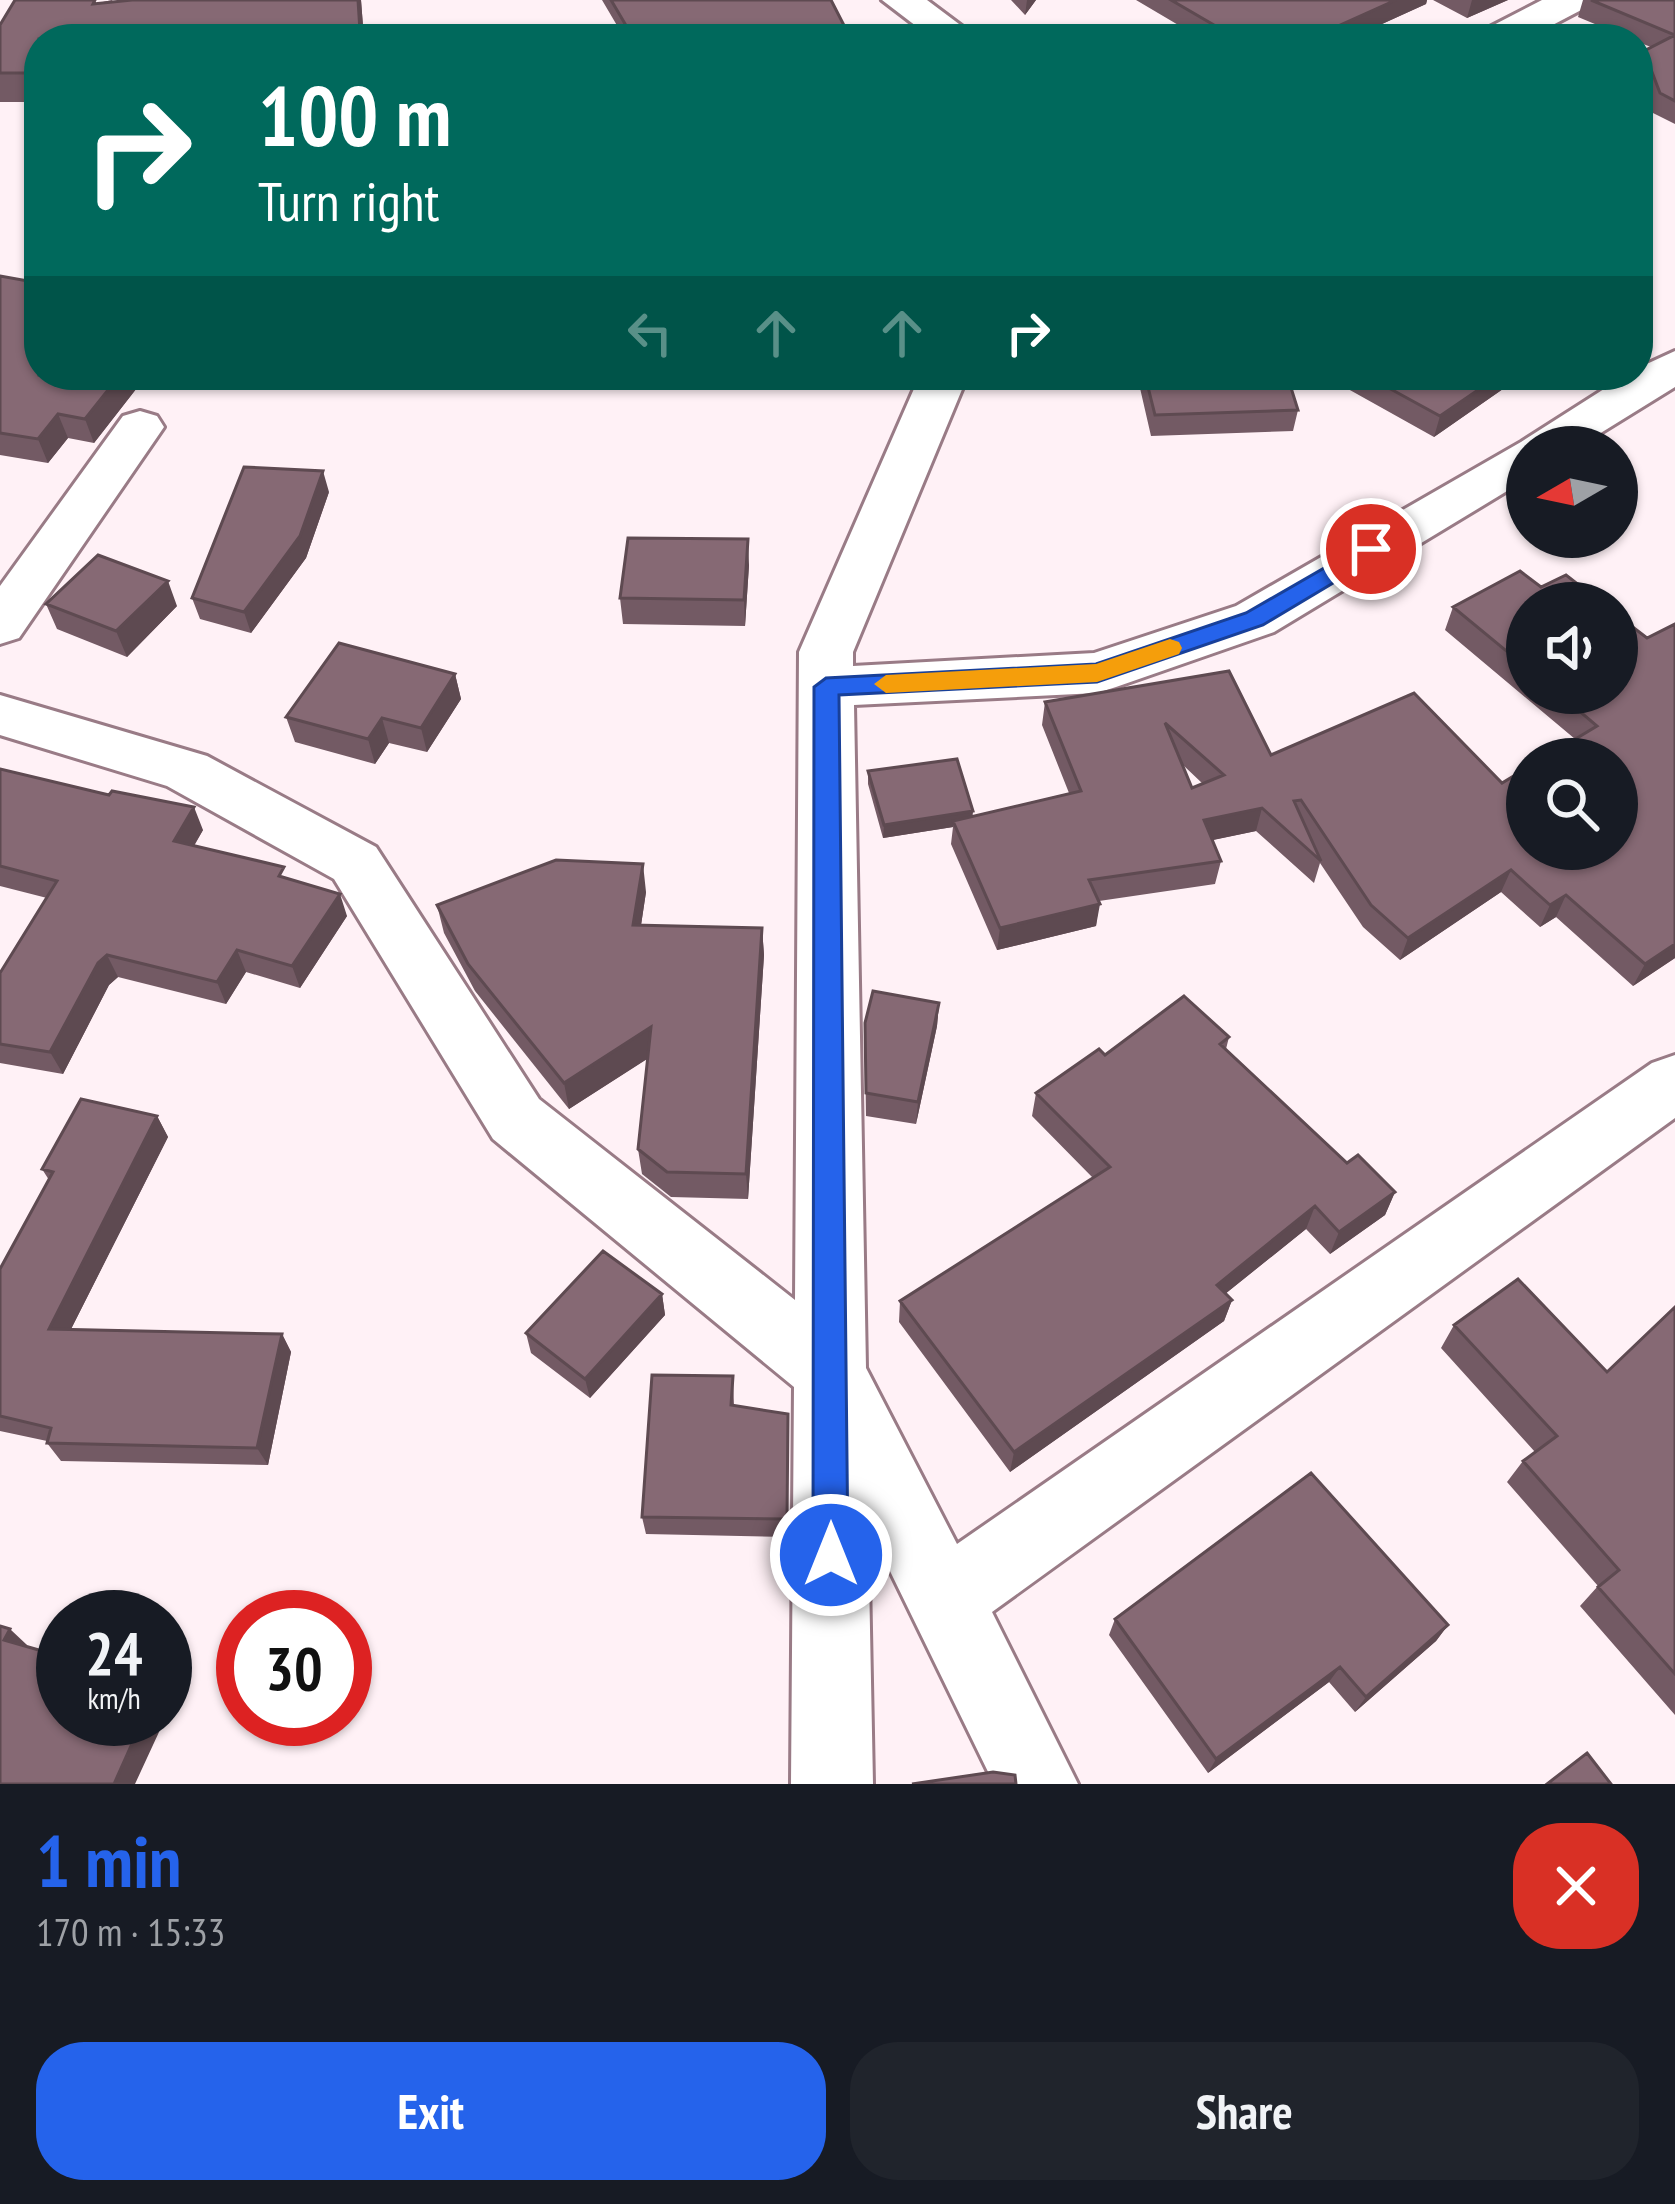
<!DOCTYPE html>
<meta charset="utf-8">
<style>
:root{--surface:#171b24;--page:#20242c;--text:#f1f3f6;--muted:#9ea1a6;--accent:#2563eb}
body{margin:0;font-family:"PT Sans Narrow",sans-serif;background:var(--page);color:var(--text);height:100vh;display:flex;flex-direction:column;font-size:45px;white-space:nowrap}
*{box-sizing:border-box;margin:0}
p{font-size:39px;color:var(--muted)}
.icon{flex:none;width:66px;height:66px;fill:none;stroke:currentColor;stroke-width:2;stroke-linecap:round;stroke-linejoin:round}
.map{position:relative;height:1784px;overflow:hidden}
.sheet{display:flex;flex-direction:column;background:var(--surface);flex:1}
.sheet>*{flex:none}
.top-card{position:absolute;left:24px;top:24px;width:1629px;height:366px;border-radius:48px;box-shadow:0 3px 9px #0004;background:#00695c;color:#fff;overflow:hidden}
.needle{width:78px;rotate:261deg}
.buttons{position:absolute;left:1506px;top:426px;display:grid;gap:24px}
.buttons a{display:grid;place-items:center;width:132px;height:132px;border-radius:50%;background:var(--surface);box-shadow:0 3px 9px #0004;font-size:60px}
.speed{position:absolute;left:36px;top:1590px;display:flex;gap:24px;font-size:60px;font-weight:700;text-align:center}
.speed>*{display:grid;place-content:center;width:156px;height:156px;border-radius:50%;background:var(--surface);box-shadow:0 3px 9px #0004;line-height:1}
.speed small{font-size:30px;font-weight:400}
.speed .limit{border:18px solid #d22;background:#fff;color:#111}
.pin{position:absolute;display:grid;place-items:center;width:102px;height:102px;color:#fff;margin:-51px;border:6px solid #fff;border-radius:50%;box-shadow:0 3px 12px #0007}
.me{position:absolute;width:132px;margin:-66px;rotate:0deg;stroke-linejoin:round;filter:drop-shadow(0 0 9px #0008)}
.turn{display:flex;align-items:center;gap:42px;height:252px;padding:0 36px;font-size:54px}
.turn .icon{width:156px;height:156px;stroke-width:2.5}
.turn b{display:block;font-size:84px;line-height:102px}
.lanes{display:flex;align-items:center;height:114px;padding:0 36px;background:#0003;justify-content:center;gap:60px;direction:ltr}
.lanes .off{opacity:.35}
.round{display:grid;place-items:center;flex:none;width:126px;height:126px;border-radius:48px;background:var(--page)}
.overview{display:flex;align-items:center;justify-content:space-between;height:204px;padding:0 36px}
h1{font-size:72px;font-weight:700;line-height:90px;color:var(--accent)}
.cta{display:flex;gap:24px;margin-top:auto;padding:24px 36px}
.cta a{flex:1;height:138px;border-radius:48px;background:var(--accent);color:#fff;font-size:48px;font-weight:700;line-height:138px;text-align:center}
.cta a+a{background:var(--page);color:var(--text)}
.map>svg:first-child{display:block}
</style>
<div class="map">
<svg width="1675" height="1784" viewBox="0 0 1675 1784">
<rect width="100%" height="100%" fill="#fff1f6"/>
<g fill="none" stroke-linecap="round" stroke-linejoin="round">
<defs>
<path id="minor" d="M 882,0 L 927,0 L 979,39 L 933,39 Z
M 1542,0 L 1590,0 L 1585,8 L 1526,39 L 1476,39 L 1482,31 Z
M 1675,351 L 1675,387 L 1578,447 L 1527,447 L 1527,479 L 1274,632 L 1116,687 L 1097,693 L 854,705 L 866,1368 L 957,1544 L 1652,1063 L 1675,1055 L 1675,1118 L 992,1612 L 1078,1784 L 994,1784 L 868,1526 L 873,1784 L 791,1784 L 794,1387 L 493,1139 L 334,879 L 167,786 L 0,735 L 0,695 L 207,756 L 376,847 L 539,1099 L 795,1300 L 799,652 L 920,375 L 968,375 L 853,652 L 853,666 L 1094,653 L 1236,606 L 1521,442 L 1626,375 L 1638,375 L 1638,368 Z
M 140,411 L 157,416 L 164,427 L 19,638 L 0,644 L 0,586 L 123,416 Z"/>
</defs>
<use href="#minor" stroke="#997b86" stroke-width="6"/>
<use href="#minor" fill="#fff" fill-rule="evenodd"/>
</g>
<path fill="#735a64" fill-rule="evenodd" d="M 112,0 L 113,2 L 361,0 L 364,39 L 39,39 L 39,102 L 0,102 L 0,25 Z
M 602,0 L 831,0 L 851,39 L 625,39 Z
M 1011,0 L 1036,0 L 1025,15 Z
M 1136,0 L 1427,0 L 1426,4 L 1349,39 L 1202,39 Z
M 1433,0 L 1508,0 L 1467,18 Z
M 1583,0 L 1675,0 L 1675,124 L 1653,113 L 1638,73 L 1644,51 L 1651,47 L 1638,42 L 1638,39 L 1631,39 L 1578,17 Z
M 0,276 L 39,375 L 147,375 L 94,443 L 68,438 L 48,463 L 0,455 Z
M 1137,375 L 1287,375 L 1298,410 L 1293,431 L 1151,436 Z
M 1323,375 L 1523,375 L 1434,437 Z
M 329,492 L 306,558 L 251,633 L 200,619 L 192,598 Z
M 749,565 L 745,626 L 623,624 L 620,598 Z
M 1527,603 L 1527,693 L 1617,693 L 1675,958 L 1633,986 L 1556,917 L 1540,927 L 1501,892 L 1400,960 L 1363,927 L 1320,863 L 1314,883 L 1256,831 L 1212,840 L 1221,861 L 1215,884 L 1099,901 L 1096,926 L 997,950 L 951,844 L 953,827 L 883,838 L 868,784 L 868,771 L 972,816 L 1069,793 L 1042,725 L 1045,702 L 1229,671 L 1271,755 L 1502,783 L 1575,739 L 1445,630 L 1453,607 ZM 1183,765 L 1203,784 L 1192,788 Z
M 46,604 L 177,606 L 127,657 L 57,629 Z
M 455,674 L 461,699 L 427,752 L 389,743 L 375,764 L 295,742 L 286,717 Z
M 0,769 L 203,830 L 194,846 L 288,878 L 347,916 L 300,988 L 246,972 L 226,1004 L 118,977 L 109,985 L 63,1074 L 0,1063 L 0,973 L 47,898 L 0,886 Z
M 646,892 L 641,925 L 762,928 L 764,955 L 748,1199 L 671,1197 L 642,1174 L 638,1149 L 648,1058 L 569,1109 L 475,991 L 444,933 L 437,905 Z
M 939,1003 L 937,1026 L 916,1124 L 866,1116 L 865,1046 Z
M 1229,1037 L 1226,1049 L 1347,1163 L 1395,1192 L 1385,1215 L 1330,1254 L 1306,1229 L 1225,1294 L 1232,1300 L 1224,1321 L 1010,1472 L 899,1322 L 900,1301 L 1093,1178 L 1032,1116 L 1036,1093 L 1105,1055 Z
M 157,1116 L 168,1137 L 71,1329 L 282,1334 L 291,1352 L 268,1465 L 61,1461 L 47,1443 L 47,1441 L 0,1431 L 0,1269 L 49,1180 L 42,1169 Z
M 662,1294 L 665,1315 L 590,1398 L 531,1353 L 526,1333 Z
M 1675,1307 L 1675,1715 L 1580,1606 L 1598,1586 L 1507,1482 L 1523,1461 L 1535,1452 L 1441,1348 L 1454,1325 L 1607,1372 Z
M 733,1376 L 734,1406 L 788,1414 L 788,1537 L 646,1534 L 642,1517 Z
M 1115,1619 L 1448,1625 L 1436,1641 L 1355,1712 L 1329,1682 L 1208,1773 L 1109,1635 Z"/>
<path fill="#5e4a51" d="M 358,0 L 361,0 L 364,39 L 362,39 L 360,31 Z
M 1027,0 L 1036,0 L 1025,15 Z
M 1396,0 L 1427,0 L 1426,4 L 1349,39 L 1309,39 Z
M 1472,0 L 1508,0 L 1467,18 Z
M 120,375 L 147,375 L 94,443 L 85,419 Z
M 1500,375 L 1523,375 L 1434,437 L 1440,416 Z
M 58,414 L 68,438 L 48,463 L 38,439 Z
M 323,471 L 329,492 L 306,558 L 251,633 L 244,612 Z
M 748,539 L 749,565 L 745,626 L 744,600 Z
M 168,581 L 177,606 L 127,657 L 116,631 Z
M 455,674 L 461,699 L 427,752 L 421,728 Z
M 382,718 L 389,743 L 375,764 L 368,739 Z
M 194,807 L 203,830 L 183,864 L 174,841 Z
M 1262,808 L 1256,831 L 1199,843 L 1204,820 Z
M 973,811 L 972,824 L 953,821 L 953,827 L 883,838 L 884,825 Z
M 643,864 L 646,892 L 637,952 L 633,925 Z
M 1511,870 L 1501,892 L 1400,960 L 1408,938 Z
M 340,894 L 347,916 L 300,988 L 292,966 Z
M 1566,895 L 1556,917 L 1540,927 L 1550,905 Z
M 1100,904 L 1096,926 L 997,950 L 1000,928 Z
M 762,928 L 764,955 L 748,1199 L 746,1174 Z
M 1675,944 L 1675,958 L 1633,986 L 1645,964 Z
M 237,950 L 246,972 L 226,1004 L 217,982 Z
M 107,955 L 118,977 L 109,985 L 63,1074 L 50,1052 L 98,963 Z
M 939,1003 L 937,1026 L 916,1124 L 918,1102 Z
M 651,1027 L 655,1054 L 569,1109 L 564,1083 Z
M 157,1116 L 168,1137 L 62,1347 L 49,1329 Z
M 1395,1192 L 1385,1215 L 1330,1254 L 1339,1232 Z
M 1315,1206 L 1306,1229 L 1210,1306 L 1217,1285 Z
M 662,1294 L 665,1315 L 590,1398 L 585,1379 Z
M 1232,1300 L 1224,1321 L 1010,1472 L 1014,1452 Z
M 282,1334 L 291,1352 L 268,1465 L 257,1448 Z
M 1448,1625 L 1436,1641 L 1355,1712 L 1366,1697 Z
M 10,1629 L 27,1645 L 21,1655 L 4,1640 Z
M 1340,1667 L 1329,1682 L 1208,1773 L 1216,1759 Z
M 165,1691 L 173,1700 L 165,1718 Z
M 143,1719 L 165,1719 L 135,1784 L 114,1784 Z"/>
<path fill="#866974" stroke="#5e4a51" stroke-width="3" fill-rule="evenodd" d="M 15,0 L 95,0 L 93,4 L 132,0 L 358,0 L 360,31 L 273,39 L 39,39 L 39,73 L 0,73 L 0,25 Z
M 611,0 L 831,0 L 851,39 L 634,39 Z
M 1171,0 L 1396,0 L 1309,39 L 1238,39 Z
M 1591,0 L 1675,0 L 1675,35 Z
M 1675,35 L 1675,101 L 1660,93 L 1644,51 Z
M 0,276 L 39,283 L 39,375 L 120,375 L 85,419 L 58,414 L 38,439 L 0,433 Z
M 1145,375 L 1287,375 L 1298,410 L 1155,415 Z
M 1365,375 L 1500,375 L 1440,416 Z
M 244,467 L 323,471 L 300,536 L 244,612 L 192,598 Z
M 628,538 L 748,539 L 744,600 L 620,598 Z
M 98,555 L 168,581 L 116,631 L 46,604 Z
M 1520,571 L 1541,587 L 1566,575 L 1602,603 L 1527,603 L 1527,668 L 1453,607 Z
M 1617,615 L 1647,638 L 1675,624 L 1675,944 L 1645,964 L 1566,895 L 1550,905 L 1511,870 L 1408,938 L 1371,905 L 1301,800 L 1294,801 L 1321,861 L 1262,808 L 1204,820 L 1221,861 L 1089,880 L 1100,904 L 1000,928 L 953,821 L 1081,791 L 1045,702 L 1229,671 L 1271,755 L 1414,693 L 1502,783 L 1527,768 L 1527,849 L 1617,849 L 1617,759 L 1542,759 L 1597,726 L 1558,693 L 1617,693 ZM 1165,723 L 1224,775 L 1192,788 Z
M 339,643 L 455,674 L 421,728 L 382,718 L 368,739 L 286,717 Z
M 957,759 L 973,811 L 884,825 L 868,771 Z
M 0,769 L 109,795 L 112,791 L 194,807 L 174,841 L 284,867 L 279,876 L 340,894 L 292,966 L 237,950 L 217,982 L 107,955 L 98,963 L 50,1052 L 0,1044 L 0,973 L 57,881 L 0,866 Z
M 556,860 L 643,864 L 633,925 L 762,928 L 746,1174 L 667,1172 L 638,1149 L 651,1027 L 564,1083 L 468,964 L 437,905 Z
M 873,991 L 939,1003 L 918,1102 L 866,1093 L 865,1023 Z
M 1184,996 L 1229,1037 L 1220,1044 L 1347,1163 L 1358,1155 L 1395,1192 L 1339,1232 L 1315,1206 L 1217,1285 L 1232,1300 L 1014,1452 L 900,1301 L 1110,1167 L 1036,1093 L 1099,1049 L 1105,1055 Z
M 81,1099 L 157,1116 L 49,1329 L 282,1334 L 257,1448 L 47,1443 L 51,1428 L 0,1416 L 0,1269 L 53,1172 L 42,1169 Z
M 603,1251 L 662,1294 L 585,1379 L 526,1333 Z
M 1518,1279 L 1607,1372 L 1675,1307 L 1675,1674 L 1598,1587 L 1619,1570 L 1523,1461 L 1557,1436 L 1454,1325 Z
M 652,1375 L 733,1376 L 731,1405 L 788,1414 L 787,1519 L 642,1517 Z
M 1311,1473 L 1448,1625 L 1366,1697 L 1340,1667 L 1216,1759 L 1115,1619 Z
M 0,1626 L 10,1629 L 4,1640 L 63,1657 L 63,1719 L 143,1719 L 114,1784 L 0,1784 Z
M 1587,1753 L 1611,1784 L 1547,1784 Z
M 993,1772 L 1015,1775 L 1016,1784 L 912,1784 Z"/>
<path fill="#2563eb" stroke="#184099" stroke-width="3" d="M 1371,541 L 1383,549 L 1380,555 L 1263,625 L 1097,682 L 839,695 L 848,1555 L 843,1567 L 831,1572 L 818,1567 L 813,1555 L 814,687 L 826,678 L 1096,664 L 1246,613 Z"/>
<path fill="#f59e0b" d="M 1170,639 L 1179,642 L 1182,648 L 1179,654 L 1097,682 L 886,693 L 874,684 L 886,675 L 1096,664 Z"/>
</svg>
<div class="buttons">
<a><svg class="needle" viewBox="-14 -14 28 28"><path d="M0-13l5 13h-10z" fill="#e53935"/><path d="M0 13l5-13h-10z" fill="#9ea1a6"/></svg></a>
<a><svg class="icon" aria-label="sound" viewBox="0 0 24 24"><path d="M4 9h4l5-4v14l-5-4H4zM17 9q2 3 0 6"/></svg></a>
<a><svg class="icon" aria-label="search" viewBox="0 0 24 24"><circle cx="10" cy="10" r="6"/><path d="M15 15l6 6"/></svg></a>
</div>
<div class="speed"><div>24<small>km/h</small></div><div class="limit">30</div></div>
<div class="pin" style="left:1371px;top:549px;background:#d93025"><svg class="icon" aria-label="arrive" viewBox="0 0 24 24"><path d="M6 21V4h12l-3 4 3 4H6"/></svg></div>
<svg class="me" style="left:831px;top:1555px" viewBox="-20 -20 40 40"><circle r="17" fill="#2563eb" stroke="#fff" stroke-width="3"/><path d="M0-11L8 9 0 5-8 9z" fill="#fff"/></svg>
<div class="top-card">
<div class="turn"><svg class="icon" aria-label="right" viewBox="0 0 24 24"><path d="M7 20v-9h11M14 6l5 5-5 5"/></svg><div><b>100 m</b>Turn right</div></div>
<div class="lanes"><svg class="icon off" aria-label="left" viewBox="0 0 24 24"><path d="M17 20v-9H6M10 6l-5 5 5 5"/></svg><svg class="icon off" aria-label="ahead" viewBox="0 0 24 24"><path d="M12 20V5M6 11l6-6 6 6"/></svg><svg class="icon off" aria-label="ahead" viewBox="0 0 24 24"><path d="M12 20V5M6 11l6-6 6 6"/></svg><svg class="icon" aria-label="right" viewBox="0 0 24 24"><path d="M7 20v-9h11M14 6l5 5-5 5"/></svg></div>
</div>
</div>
<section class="sheet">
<div class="overview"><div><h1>1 min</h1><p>170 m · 15:33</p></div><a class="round" style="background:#d93025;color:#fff"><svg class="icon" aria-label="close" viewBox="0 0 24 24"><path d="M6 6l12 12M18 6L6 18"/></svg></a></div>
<div class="cta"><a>Exit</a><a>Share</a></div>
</section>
